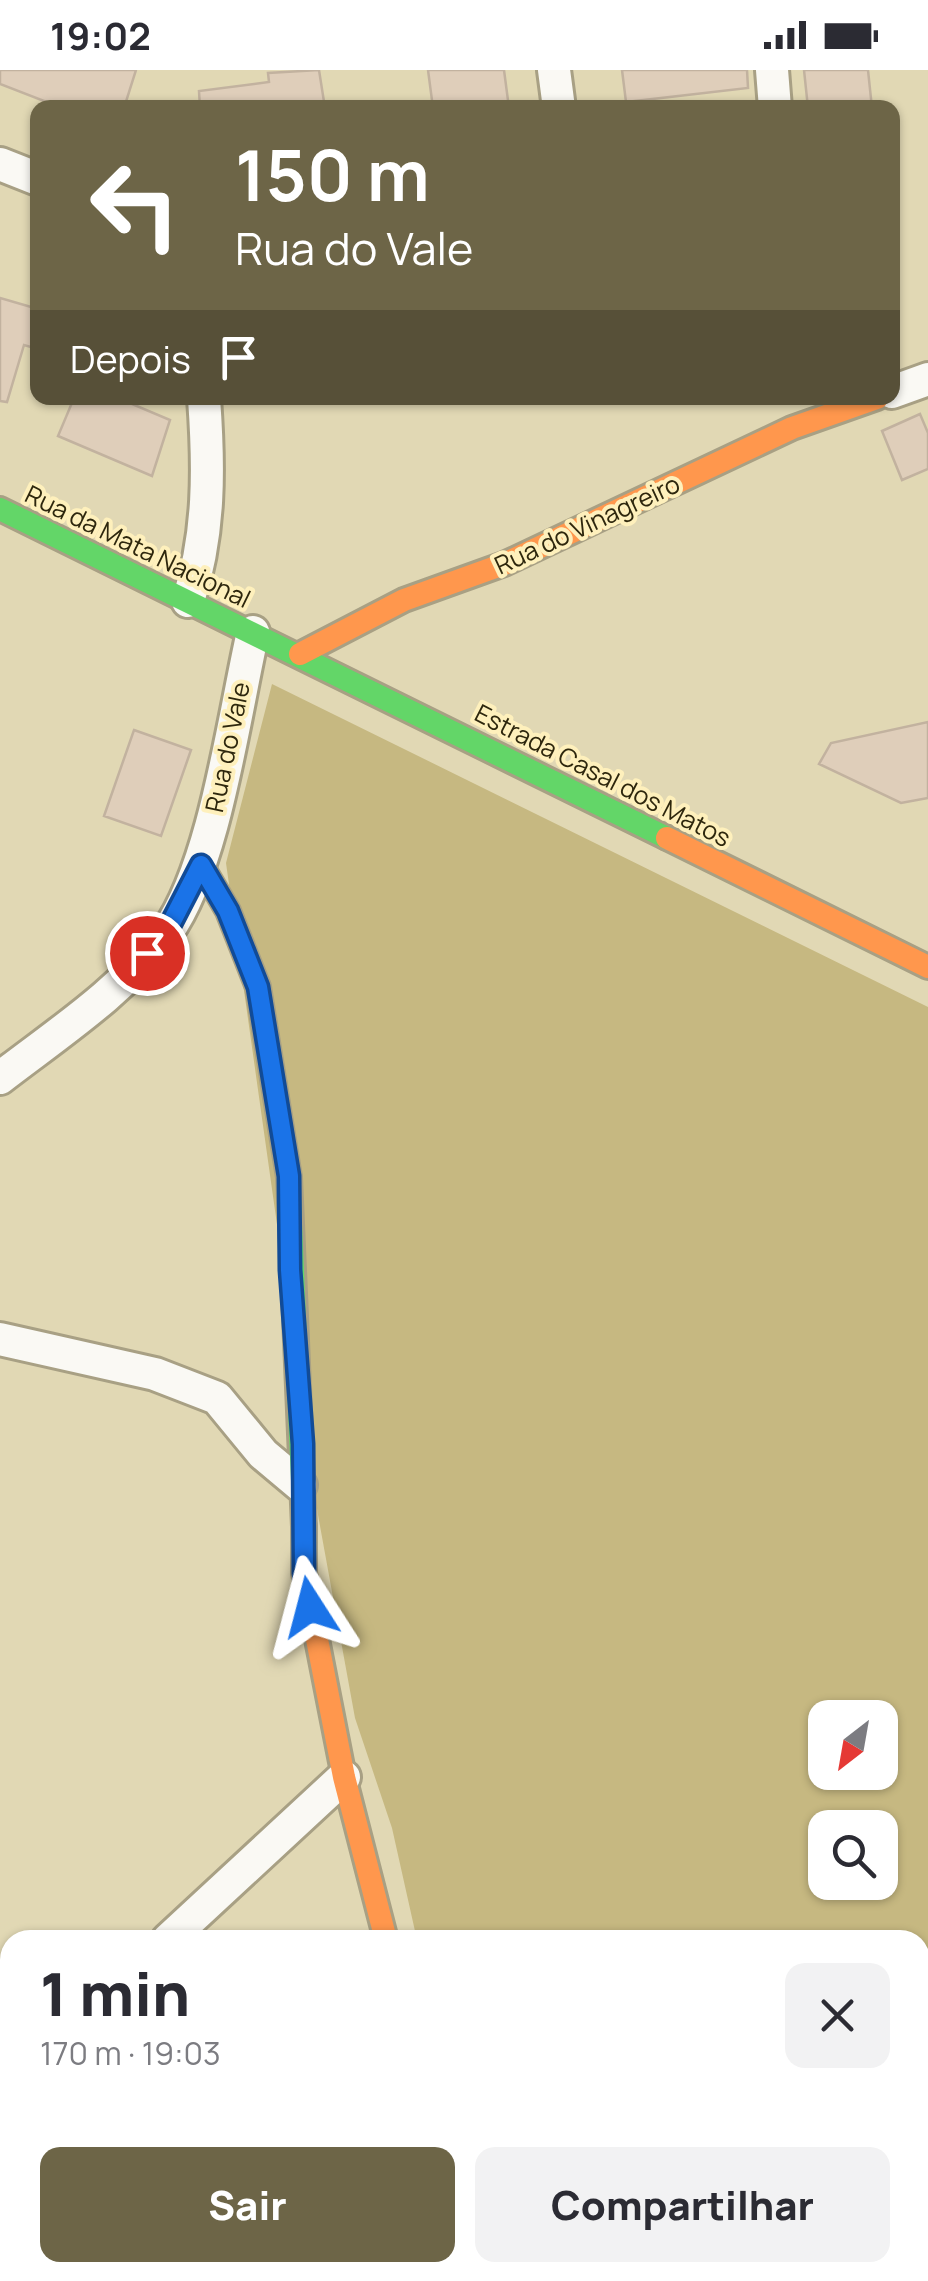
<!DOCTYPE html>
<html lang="pt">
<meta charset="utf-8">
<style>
:root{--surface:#fff;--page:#f2f2f3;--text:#2b2b33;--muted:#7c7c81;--accent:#6d6547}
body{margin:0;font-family:Manrope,sans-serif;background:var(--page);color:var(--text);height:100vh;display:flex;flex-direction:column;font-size:38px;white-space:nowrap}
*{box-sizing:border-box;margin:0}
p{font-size:32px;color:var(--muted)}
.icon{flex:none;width:55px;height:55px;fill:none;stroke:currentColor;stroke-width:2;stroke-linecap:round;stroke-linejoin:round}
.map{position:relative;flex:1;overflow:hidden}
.sheet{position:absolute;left:0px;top:1860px;width:930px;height:352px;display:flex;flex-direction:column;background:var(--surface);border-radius:30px 30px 0 0;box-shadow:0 2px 8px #0004}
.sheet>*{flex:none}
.guide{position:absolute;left:30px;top:30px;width:870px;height:305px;border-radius:20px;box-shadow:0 2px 8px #0004;background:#6d6547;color:#fff;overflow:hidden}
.needle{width:65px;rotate:211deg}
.fabs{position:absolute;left:808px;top:1630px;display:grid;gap:20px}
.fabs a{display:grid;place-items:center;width:90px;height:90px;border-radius:20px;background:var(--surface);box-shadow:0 2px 8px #0004;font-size:50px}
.pin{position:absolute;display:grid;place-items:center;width:85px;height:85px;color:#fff;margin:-42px;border:5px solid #fff;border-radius:50%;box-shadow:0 2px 10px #0007}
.me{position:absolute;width:110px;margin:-55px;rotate:351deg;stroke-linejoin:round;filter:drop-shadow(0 0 8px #0008)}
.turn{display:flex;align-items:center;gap:35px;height:210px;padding:0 40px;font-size:45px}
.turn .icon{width:130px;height:130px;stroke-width:2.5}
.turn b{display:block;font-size:70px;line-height:85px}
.then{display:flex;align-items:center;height:95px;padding:0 40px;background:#0003;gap:20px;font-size:38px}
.round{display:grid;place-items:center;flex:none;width:105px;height:105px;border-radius:20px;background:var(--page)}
.overview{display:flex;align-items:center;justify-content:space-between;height:170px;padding:0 40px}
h1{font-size:60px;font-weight:800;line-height:75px}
.cta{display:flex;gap:20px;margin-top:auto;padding:20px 40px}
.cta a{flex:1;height:115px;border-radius:20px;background:var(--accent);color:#fff;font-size:40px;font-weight:800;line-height:115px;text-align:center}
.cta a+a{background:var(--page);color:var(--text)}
.status{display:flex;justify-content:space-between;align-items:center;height:70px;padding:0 50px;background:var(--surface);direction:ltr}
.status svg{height:28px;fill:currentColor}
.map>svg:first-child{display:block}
</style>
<div class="status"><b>19:02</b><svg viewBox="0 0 49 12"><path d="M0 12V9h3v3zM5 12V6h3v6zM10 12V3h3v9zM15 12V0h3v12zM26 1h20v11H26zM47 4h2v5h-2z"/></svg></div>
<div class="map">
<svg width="928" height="2211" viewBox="0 0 928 2211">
<rect width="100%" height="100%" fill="#e1d8b4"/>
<path fill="#c6b881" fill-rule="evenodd" d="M 272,614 L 928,937 L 928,2211 L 494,2211 L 492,2203 L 920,2202 L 920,1870 L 417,1870 L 392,1758 L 355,1648 L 318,1445 L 226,793 ZM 825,1648 L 880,1648 L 880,1702 L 825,1702 ZM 825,1758 L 880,1758 L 880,1812 L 825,1812 Z"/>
<path fill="#dfceba" stroke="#c2b29f" stroke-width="2.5" d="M 0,0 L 136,0 L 124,38 L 62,38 L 0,14 Z
M 319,0 L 325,38 L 200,38 L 199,21 L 269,12 L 268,3 Z
M 428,0 L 504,0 L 509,38 L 433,38 Z
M 622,0 L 747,0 L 748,18 L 626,32 Z
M 804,0 L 868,0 L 872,38 L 808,38 Z
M 0,228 L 38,239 L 38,279 L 24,275 L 7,332 L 0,331 Z
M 74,328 L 118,328 L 170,350 L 152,406 L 58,366 Z
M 920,344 L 928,363 L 928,399 L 902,410 L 882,361 Z
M 928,652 L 928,728 L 901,733 L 819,694 L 831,673 Z
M 134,660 L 191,680 L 161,766 L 104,746 Z"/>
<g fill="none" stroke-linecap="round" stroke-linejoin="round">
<defs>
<path id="street" d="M 554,0 L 559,38
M 772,0 L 775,38
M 0,94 L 38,109
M 892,322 L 928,309
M 188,531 C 210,464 209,397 204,328
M 0,1008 C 57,964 123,921 167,862 C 215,795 234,645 253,562
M 0,1269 L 155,1304 L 217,1328 L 263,1384 L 300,1415
M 168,1870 L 344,1707
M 0,2016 L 10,2008"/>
<path id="fast" d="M 0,439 L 667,768
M 201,795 L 228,841 L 258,917 L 289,1107 L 304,1457"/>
<path id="slow" d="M 300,584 L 404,530 L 504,494 L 792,358 L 877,328
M 667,768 L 928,897
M 304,1457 L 304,1503 L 344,1707 L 386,1870"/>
</defs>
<use href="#street" stroke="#a8a084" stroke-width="38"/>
<use href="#fast" stroke="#a8a084" stroke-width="28"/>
<use href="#slow" stroke="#a8a084" stroke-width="28"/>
<use href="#street" stroke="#faf9f4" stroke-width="32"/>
<use href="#fast" stroke="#63d668" stroke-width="22"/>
<use href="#slow" stroke="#ff974d" stroke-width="22"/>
</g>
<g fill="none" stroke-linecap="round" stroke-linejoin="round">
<defs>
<path id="route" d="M 147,883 L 167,861 L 201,795 L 228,841 L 258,917 L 289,1106 L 290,1200 L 303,1374 L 304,1503 L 310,1537"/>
</defs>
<use href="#route" stroke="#114b97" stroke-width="25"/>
<use href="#route" stroke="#1a73e8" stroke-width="18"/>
</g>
<g text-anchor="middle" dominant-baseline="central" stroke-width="8" stroke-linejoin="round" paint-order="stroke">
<g font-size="25" fill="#2e270d" stroke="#fef0bc">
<text transform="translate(587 454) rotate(-25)">Rua do Vinagreiro</text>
<text transform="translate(138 476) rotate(26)">Rua da Mata Nacional</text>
<text transform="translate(227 677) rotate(-78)">Rua do Vale</text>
<text transform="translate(603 705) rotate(27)">Estrada Casal dos Matos</text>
</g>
</g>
</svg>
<div class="fabs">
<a><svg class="needle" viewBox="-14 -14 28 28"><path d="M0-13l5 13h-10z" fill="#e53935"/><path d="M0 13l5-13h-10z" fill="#7c7c81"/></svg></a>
<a><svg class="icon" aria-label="search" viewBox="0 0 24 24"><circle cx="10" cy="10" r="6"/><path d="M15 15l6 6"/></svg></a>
</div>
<div class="pin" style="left:147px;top:883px;background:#d93025"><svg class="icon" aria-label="arrive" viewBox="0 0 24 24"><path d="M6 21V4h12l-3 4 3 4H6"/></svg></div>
<svg class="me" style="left:310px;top:1537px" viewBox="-20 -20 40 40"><path d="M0-17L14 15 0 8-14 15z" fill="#1a73e8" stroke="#fff" stroke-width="4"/></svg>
<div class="guide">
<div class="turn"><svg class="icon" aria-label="left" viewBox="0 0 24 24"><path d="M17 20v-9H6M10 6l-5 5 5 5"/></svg><div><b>150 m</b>Rua do Vale</div></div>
<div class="then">Depois<svg class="icon" aria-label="arrive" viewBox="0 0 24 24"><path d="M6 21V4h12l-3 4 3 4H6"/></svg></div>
</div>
<section class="sheet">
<div class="overview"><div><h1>1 min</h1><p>170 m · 19:03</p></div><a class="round"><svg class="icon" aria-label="close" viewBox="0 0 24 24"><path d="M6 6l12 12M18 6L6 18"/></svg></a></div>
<div class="cta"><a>Sair</a><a>Compartilhar</a></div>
</section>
</div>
